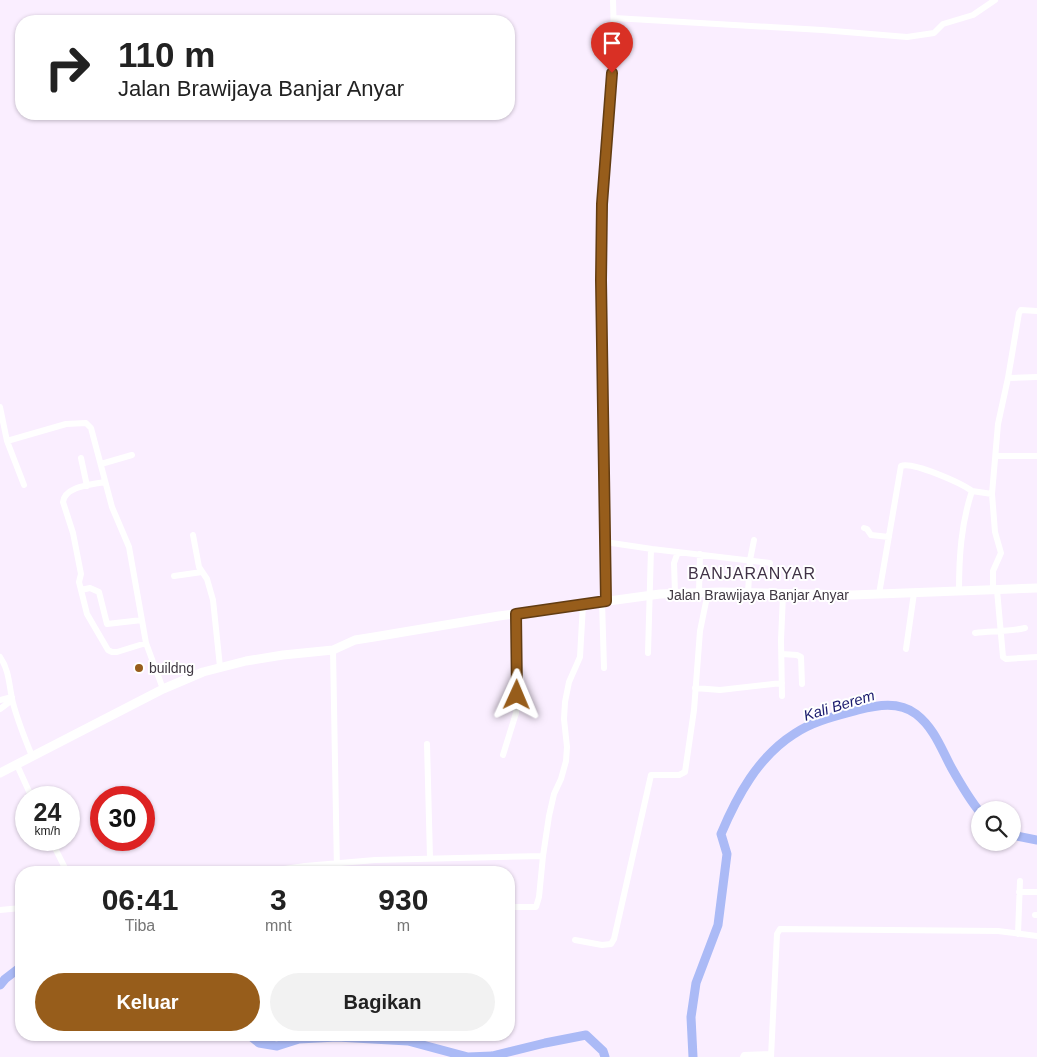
<!DOCTYPE html>
<html lang="id">
<style>
:root{--surface:#fff;--page:#f2f2f2;--text:#222;--muted:#767676;--accent:#975d1b}
body{margin:0;font-family:Helvetica,sans-serif;background:var(--page);color:var(--text);height:100vh;display:flex;flex-direction:column;font-size:19px;white-space:nowrap}
*{box-sizing:border-box;margin:0}
p{font-size:16px;color:var(--muted)}
.icon{flex:none;width:28px;height:28px;fill:none;stroke:currentColor;stroke-width:2;stroke-linecap:round;stroke-linejoin:round}
.map{position:relative;flex:1;overflow:hidden}
.drawer{position:absolute;left:15px;top:866px;width:500px;height:175px;display:flex;flex-direction:column;background:var(--surface);border-radius:20px;box-shadow:0 1px 4px #0004}
.drawer>*{flex:none}
.guide{position:absolute;left:15px;top:15px;width:500px;height:105px;border-radius:20px;box-shadow:0 1px 4px #0004;background:#fff;color:var(--text);overflow:hidden}
.tools{position:absolute;left:971px;top:801px;display:grid;gap:10px}
.tools a{display:grid;place-items:center;width:50px;height:50px;border-radius:50%;background:var(--surface);box-shadow:0 1px 4px #0004;font-size:25px}
.speed{position:absolute;left:15px;top:786px;display:flex;gap:10px;font-size:25px;font-weight:700;text-align:center}
.speed>*{display:grid;place-content:center;width:65px;height:65px;border-radius:50%;background:var(--surface);box-shadow:0 1px 4px #0004;line-height:1}
.speed small{font-size:12px;font-weight:400}
.speed .limit{border:8px solid #d22;background:#fff;color:#111}
.pin{position:absolute;display:grid;place-items:center;width:42px;height:42px;color:#fff;margin:-51px -21px;border-radius:50% 50% 50% 0;rotate:-45deg;box-shadow:0 0 5px #0007}
.pin .icon{rotate:45deg}
.me{position:absolute;width:55px;margin:-28px;rotate:1deg;stroke-linejoin:round;filter:drop-shadow(0 0 4px #0008)}
.turn{display:flex;align-items:center;gap:18px;height:105px;padding:0 20px;font-size:22px}
.turn .icon{width:65px;height:65px;stroke-width:2.5}
.turn b{display:block;font-size:35px;line-height:42px}
.eta{display:flex;justify-content:space-evenly;align-items:center;height:85px;text-align:center}
.eta b{font-size:30px;font-weight:700;line-height:35px}
.action{display:flex;gap:10px;margin-top:auto;padding:10px 20px}
.action a{flex:1;height:58px;border-radius:30px;background:var(--accent);color:#fff;font-size:20px;font-weight:700;line-height:58px;text-align:center}
.action a+a{background:var(--page);color:var(--text)}
.map>svg:first-child{display:block}
</style>
<div class="map">
<svg width="1037" height="1057" viewBox="0 0 1037 1057">
<rect width="100%" height="100%" fill="#faeeff"/>
<g fill="none" stroke-linecap="round" stroke-linejoin="round">
<path stroke="#abbaf6" stroke-width="9" d="M 1012,835 L 1037,840
M 0,985 L 5,979 L 18,969 L 21,969
M 249,1035 L 259,1043 L 277,1046 L 299,1039 L 337,1037 L 408,1041 L 468,1057 L 492,1056 L 545,1043 L 586,1035 L 603,1051 L 605,1057
M 693,1057 L 691,1017 L 696,983 L 718,925 L 727,854 L 721,834 C 737,796 758,757 794,734 C 813,721 836,716 858,710 C 877,705 899,701 916,714 C 934,728 941,748 951,767 C 960,783 969,799 980,812"/>
<path stroke="#fff" stroke-width="6" d="M 614,18 L 822,30 L 907,37 L 934,33 L 943,24 L 973,15 L 995,0
M 1008,378 L 1037,377
M 0,407 L 7,441 L 24,485
M 7,441 L 66,424 L 86,423 L 91,428 L 112,507 L 129,547 L 146,643 L 163,689
M 996,456 L 1037,456
M 81,458 L 87,486
M 101,464 L 132,455
M 104,482 C 91,485 65,486 63,502 L 73,533 L 81,574 L 79,582 L 87,614 L 108,650 L 112,652 L 117,652 L 146,643
M 992,494 L 995,532 L 1001,553 L 993,571 L 993,590
M 864,528 L 867,529 L 871,535 L 889,537
M 193,535 L 199,567 L 207,579 L 213,600 L 220,667
M 605,542 L 652,549 L 770,563
M 174,576 L 202,572
M 81,590 L 90,588 L 99,592 L 107,624 L 142,620
M 997,590 L 1003,657 L 1006,659 L 1037,657
M 959,591 C 959,557 961,524 972,491 L 992,494 L 998,424 L 1008,378 L 1019,313 L 1021,310 L 1037,311
M 699,592 L 700,554
M 675,593 L 674,563 L 678,552
M 748,593 L 750,560 L 754,540
M 879,594 L 901,466 C 912,461 961,483 972,491
M 602,601 L 604,668
M 606,601 L 601,280 L 602,204 L 614,38 L 613,0
M 975,633 C 992,631 1008,632 1025,628
M 906,649 L 914,593
M 333,650 L 337,872
M 648,653 L 651,549
M 782,654 L 797,655 L 801,657 L 802,684
M 0,657 C 10,671 9,688 13,703 C 18,722 25,739 32,756
M 695,688 L 720,690 L 782,683
M 782,696 L 781,640 L 783,595
M 0,700 L 12,697
M 0,709 L 12,700
M 427,744 L 430,858
M 503,755 L 516,713 L 518,677 L 516,614
M 17,765 L 32,798
M 51,840 L 67,872
M 263,872 L 305,866 L 375,860 L 543,856 L 549,816 L 554,794 L 561,779 L 566,761 L 567,747 L 564,719 L 565,702 L 569,682 L 580,657 L 583,604
M 1019,892 L 1037,892
M 509,907 L 536,907 L 539,897 L 543,856
M 0,910 L 21,908
M 1035,915 L 1037,915
M 1018,934 L 1020,881
M 575,940 L 602,945 L 611,944 L 614,939 L 651,775 L 679,775 L 685,772 L 694,710 L 700,631 L 708,592
M 743,1057 L 744,1055 L 771,1054
M 771,1057 L 777,934 L 780,929 L 998,931 L 1037,936"/>
<path stroke="#fff" stroke-width="9" d="M 0,773 L 163,689 L 203,672 L 246,661 L 283,655 L 333,650 L 355,640 L 374,637 L 499,616 L 660,594 L 721,592 L 852,595 L 1037,588"/>
</g>
<g fill="none" stroke-linecap="round" stroke-linejoin="round">
<defs>
<path id="route" d="M 517,695 L 516,614 L 606,601 L 601,280 L 602,204 L 612,73"/>
</defs>
<use href="#route" stroke="#623c12" stroke-width="12"/>
<use href="#route" stroke="#975d1b" stroke-width="9"/>
</g>
<circle fill="#975d1b" stroke="#fff" stroke-width="2" cx="139" cy="668" r="5"/>
<g text-anchor="middle" dominant-baseline="central" stroke-width="4" stroke-linejoin="round" paint-order="stroke">
<g font-size="14" fill="#403943" stroke="#fff">
<text x="758" y="595">Jalan Brawijaya Banjar Anyar</text>
</g>
<g font-size="14" fill="#403943" stroke="#fff" text-anchor="start">
<text x="149" y="668">buildng</text>
</g>
<g font-size="15" font-style="italic" fill="#1b1b6e" stroke="#fff">
<text transform="translate(839 705) rotate(-17)">Kali Berem</text>
</g>
<g font-size="16" letter-spacing="1" fill="#403146" stroke="#fff">
<text x="752" y="573">BANJARANYAR</text>
</g>
</g>
</svg>
<div class="tools">
<a><svg class="icon" aria-label="search" viewBox="0 0 24 24"><circle cx="10" cy="10" r="6"/><path d="M15 15l6 6"/></svg></a>
</div>
<div class="speed"><div>24<small>km/h</small></div><div class="limit">30</div></div>
<div class="pin" style="left:612px;top:73px;background:#d93025"><svg class="icon" aria-label="arrive" viewBox="0 0 24 24"><path d="M6 21V4h12l-3 4 3 4H6"/></svg></div>
<svg class="me" style="left:517px;top:695px" viewBox="-20 -20 40 40"><path d="M0-17L14 15 0 8-14 15z" fill="#975d1b" stroke="#fff" stroke-width="4"/></svg>
<div class="guide">
<div class="turn"><svg class="icon" aria-label="right" viewBox="0 0 24 24"><path d="M7 20v-9h11M14 6l5 5-5 5"/></svg><div><b>110 m</b>Jalan Brawijaya Banjar Anyar</div></div>
</div>
<section class="drawer">
<div class="eta">
<div><b>06:41</b><p>Tiba</p></div>
<div><b>3</b><p>mnt</p></div>
<div><b>930</b><p>m</p></div>
</div>
<div class="action"><a>Keluar</a><a>Bagikan</a></div>
</section>
</div>
